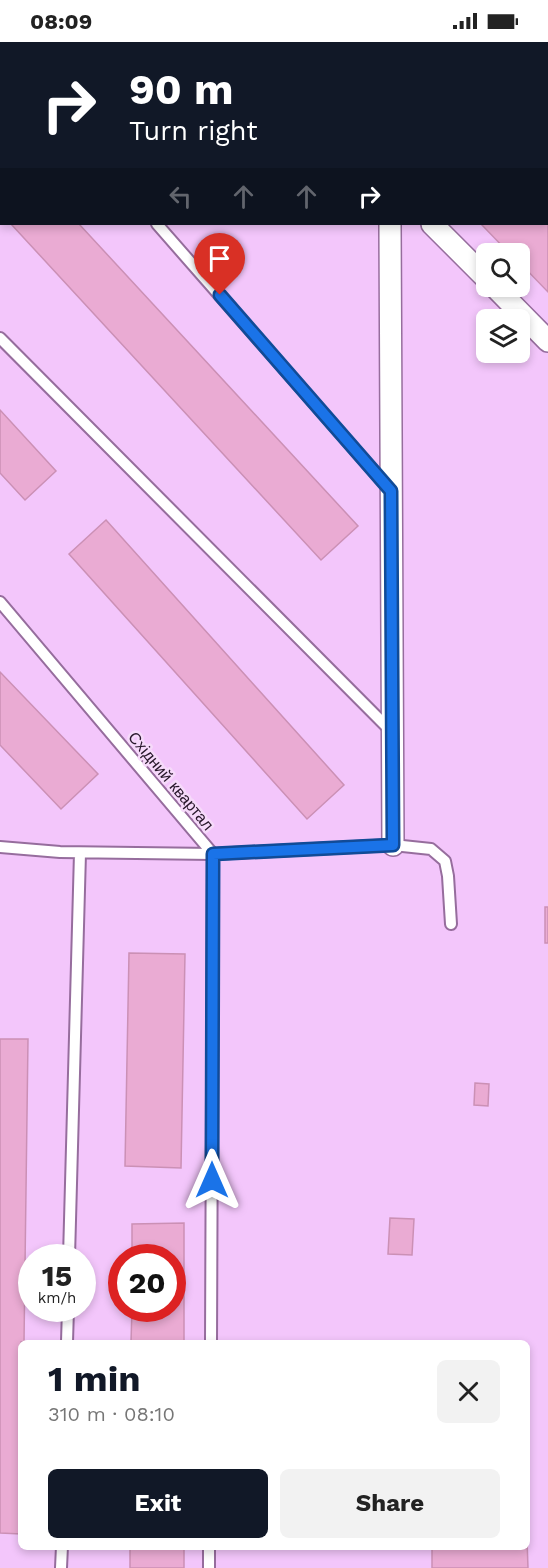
<!DOCTYPE html>
<meta charset="utf-8">
<style>
:root{--surface:#fff;--page:#f2f2f2;--text:#222;--muted:#767676;--accent:#111827}
body{margin:0;font-family:"Work Sans",sans-serif;background:var(--page);color:var(--text);height:100vh;display:flex;flex-direction:column;font-size:22px;white-space:nowrap}
*{box-sizing:border-box;margin:0}
p{font-size:20px;color:var(--muted)}
.icon{flex:none;width:33px;height:33px;fill:none;stroke:currentColor;stroke-width:2;stroke-linecap:round;stroke-linejoin:round}
.map{position:relative;flex:1;overflow:hidden}
.sheet{position:absolute;left:18px;top:1298px;width:512px;height:210px;display:flex;flex-direction:column;background:var(--surface);border-radius:9px;box-shadow:0 3px 9px #0003}
.sheet>*{flex:none}
.guide{position:absolute;left:0px;top:0px;width:549px;height:183px;box-shadow:0 3px 9px #0003;background:#111827;color:#fff;overflow:hidden}
.buttons{position:absolute;left:476px;top:201px;display:grid;gap:12px}
.buttons a{display:grid;place-items:center;width:54px;height:54px;border-radius:9px;background:var(--surface);box-shadow:0 3px 9px #0003;font-size:30px}
.speed{position:absolute;left:18px;top:1202px;display:flex;gap:12px;font-size:30px;font-weight:700;text-align:center}
.speed>*{display:grid;place-content:center;width:78px;height:78px;border-radius:50%;background:var(--surface);box-shadow:0 3px 9px #0003;line-height:1}
.speed small{font-size:15px;font-weight:400}
.speed .limit{border:9px solid #d22;background:#fff;color:#111}
.pin{position:absolute;display:grid;place-items:center;width:51px;height:51px;color:#fff;margin:-62px -26px;border-radius:50% 50% 50% 0;rotate:-45deg;box-shadow:0 0 6px #0007}
.pin .icon{rotate:45deg}
.me{position:absolute;width:66px;margin:-33px;rotate:0deg;stroke-linejoin:round;filter:drop-shadow(0 0 4px #0008)}
.turn{display:flex;align-items:center;gap:21px;height:126px;padding:0 30px;font-size:27px}
.turn .icon{width:78px;height:78px;stroke-width:2.5}
.turn b{display:block;font-size:42px;line-height:51px}
.lanes{display:flex;align-items:center;height:57px;padding:0 30px;background:#0003;justify-content:center;gap:30px;direction:ltr}
.lanes .off{opacity:.35}
.round{display:grid;place-items:center;flex:none;width:63px;height:63px;border-radius:9px;background:var(--page)}
.summary{display:flex;align-items:center;justify-content:space-between;height:102px;padding:0 30px}
h1{font-size:36px;font-weight:700;line-height:45px;color:var(--accent)}
.button{display:flex;gap:12px;margin-top:auto;padding:12px 30px}
.button a{flex:1;height:69px;border-radius:9px;background:var(--accent);color:#fff;font-size:24px;font-weight:700;line-height:69px;text-align:center}
.button a+a{background:var(--page);color:var(--text)}
.status{display:flex;justify-content:space-between;align-items:center;height:42px;padding:0 30px;background:var(--surface);direction:ltr}
.status svg{height:16px;fill:currentColor}
.map>svg:first-child{display:block}
</style>
<div class="status"><b>08:09</b><svg viewBox="0 0 49 12"><path d="M0 12V9h3v3zM5 12V6h3v6zM10 12V3h3v9zM15 12V0h3v12zM26 1h20v11H26zM47 4h2v5h-2z"/></svg></div>
<div class="map">
<svg width="548" height="1526" viewBox="0 0 548 1526">
<rect width="100%" height="100%" fill="#f3c6fb"/>
<path fill="#eaabd3" stroke="#cb90b5" stroke-width="1.5" d="M 548,172 L 548,250 L 519,220 L 519,212 L 510,212 L 481,182 L 548,182 Z
M 11,182 L 79,182 L 358,484 L 321,518 Z
M 0,368 L 56,429 L 25,458 L 0,431 Z
M 106,478 L 344,743 L 307,777 L 69,512 Z
M 0,630 L 98,732 L 61,767 L 0,703 Z
M 545,865 L 548,865 L 548,901 L 545,901 Z
M 129,911 L 185,912 L 181,1126 L 125,1124 Z
M 0,997 L 28,997 L 24,1300 L 21,1300 L 21,1492 L 0,1491 Z
M 475,1041 L 489,1042 L 488,1064 L 474,1063 Z
M 390,1176 L 414,1177 L 412,1213 L 388,1212 Z
M 184,1181 L 184,1300 L 131,1300 L 132,1266 L 172,1266 L 172,1215 L 132,1215 L 132,1182 Z
M 526,1469 L 528,1526 L 432,1526 L 432,1504 L 526,1504 Z
M 130,1504 L 184,1504 L 184,1526 L 130,1526 Z"/>
<g fill="none" stroke-linecap="round" stroke-linejoin="round">
<defs>
<path id="service" d="M 10,0 L 11,2
M 0,36 L 2,30
M 157,182 L 390,448
M 0,296 L 391,689
M 0,560 L 213,812 L 211,1300
M 0,805 L 60,810 L 213,812 L 393,803 L 431,807 L 445,819 L 448,834 L 451,882
M 69,1215 L 80,811
M 67,1300 L 68,1266
M 61,1526 L 62,1504
M 209,1526 L 209,1504"/>
<path id="minor" d="M 390,0 L 390,2
M 390,182 L 393,803
M 432,182 L 486,236
M 494,244 L 548,299"/>
</defs>
<use href="#service" stroke="#966d9d" stroke-width="14"/>
<use href="#minor" stroke="#966d9d" stroke-width="24"/>
<use href="#service" stroke="#fff" stroke-width="10"/>
<use href="#minor" stroke="#fff" stroke-width="21"/>
</g>
<g fill="none" stroke-linecap="round" stroke-linejoin="round">
<defs>
<path id="route" d="M 212,1138 L 213,812 L 393,803 L 391,449 L 220,253"/>
</defs>
<use href="#route" stroke="#114b97" stroke-width="15"/>
<use href="#route" stroke="#1a73e8" stroke-width="10"/>
</g>
<g text-anchor="middle" dominant-baseline="central" stroke-width="5" stroke-linejoin="round" paint-order="stroke">
<g font-size="16" fill="#261629" stroke="#f6dafa">
<text transform="translate(171 739) rotate(50)">Східний квартал</text>
</g>
</g>
</svg>
<div class="buttons">
<a><svg class="icon" aria-label="search" viewBox="0 0 24 24"><circle cx="10" cy="10" r="6"/><path d="M15 15l6 6"/></svg></a>
<a><svg class="icon" aria-label="layers" viewBox="0 0 24 24"><path d="M12 4l9 5-9 5-9-5zM3 14l9 5 9-5"/></svg></a>
</div>
<div class="speed"><div>15<small>km/h</small></div><div class="limit">20</div></div>
<div class="pin" style="left:220px;top:253px;background:#d93025"><svg class="icon" aria-label="arrive" viewBox="0 0 24 24"><path d="M6 21V4h12l-3 4 3 4H6"/></svg></div>
<svg class="me" style="left:212px;top:1138px" viewBox="-20 -20 40 40"><path d="M0-17L14 15 0 8-14 15z" fill="#1a73e8" stroke="#fff" stroke-width="4"/></svg>
<div class="guide">
<div class="turn"><svg class="icon" aria-label="right" viewBox="0 0 24 24"><path d="M7 20v-9h11M14 6l5 5-5 5"/></svg><div><b>90 m</b>Turn right</div></div>
<div class="lanes"><svg class="icon off" aria-label="left" viewBox="0 0 24 24"><path d="M17 20v-9H6M10 6l-5 5 5 5"/></svg><svg class="icon off" aria-label="ahead" viewBox="0 0 24 24"><path d="M12 20V5M6 11l6-6 6 6"/></svg><svg class="icon off" aria-label="ahead" viewBox="0 0 24 24"><path d="M12 20V5M6 11l6-6 6 6"/></svg><svg class="icon" aria-label="right" viewBox="0 0 24 24"><path d="M7 20v-9h11M14 6l5 5-5 5"/></svg></div>
</div>
<section class="sheet">
<div class="summary"><div><h1>1 min</h1><p>310 m · 08:10</p></div><a class="round"><svg class="icon" aria-label="close" viewBox="0 0 24 24"><path d="M6 6l12 12M18 6L6 18"/></svg></a></div>
<div class="button"><a>Exit</a><a>Share</a></div>
</section>
</div>
